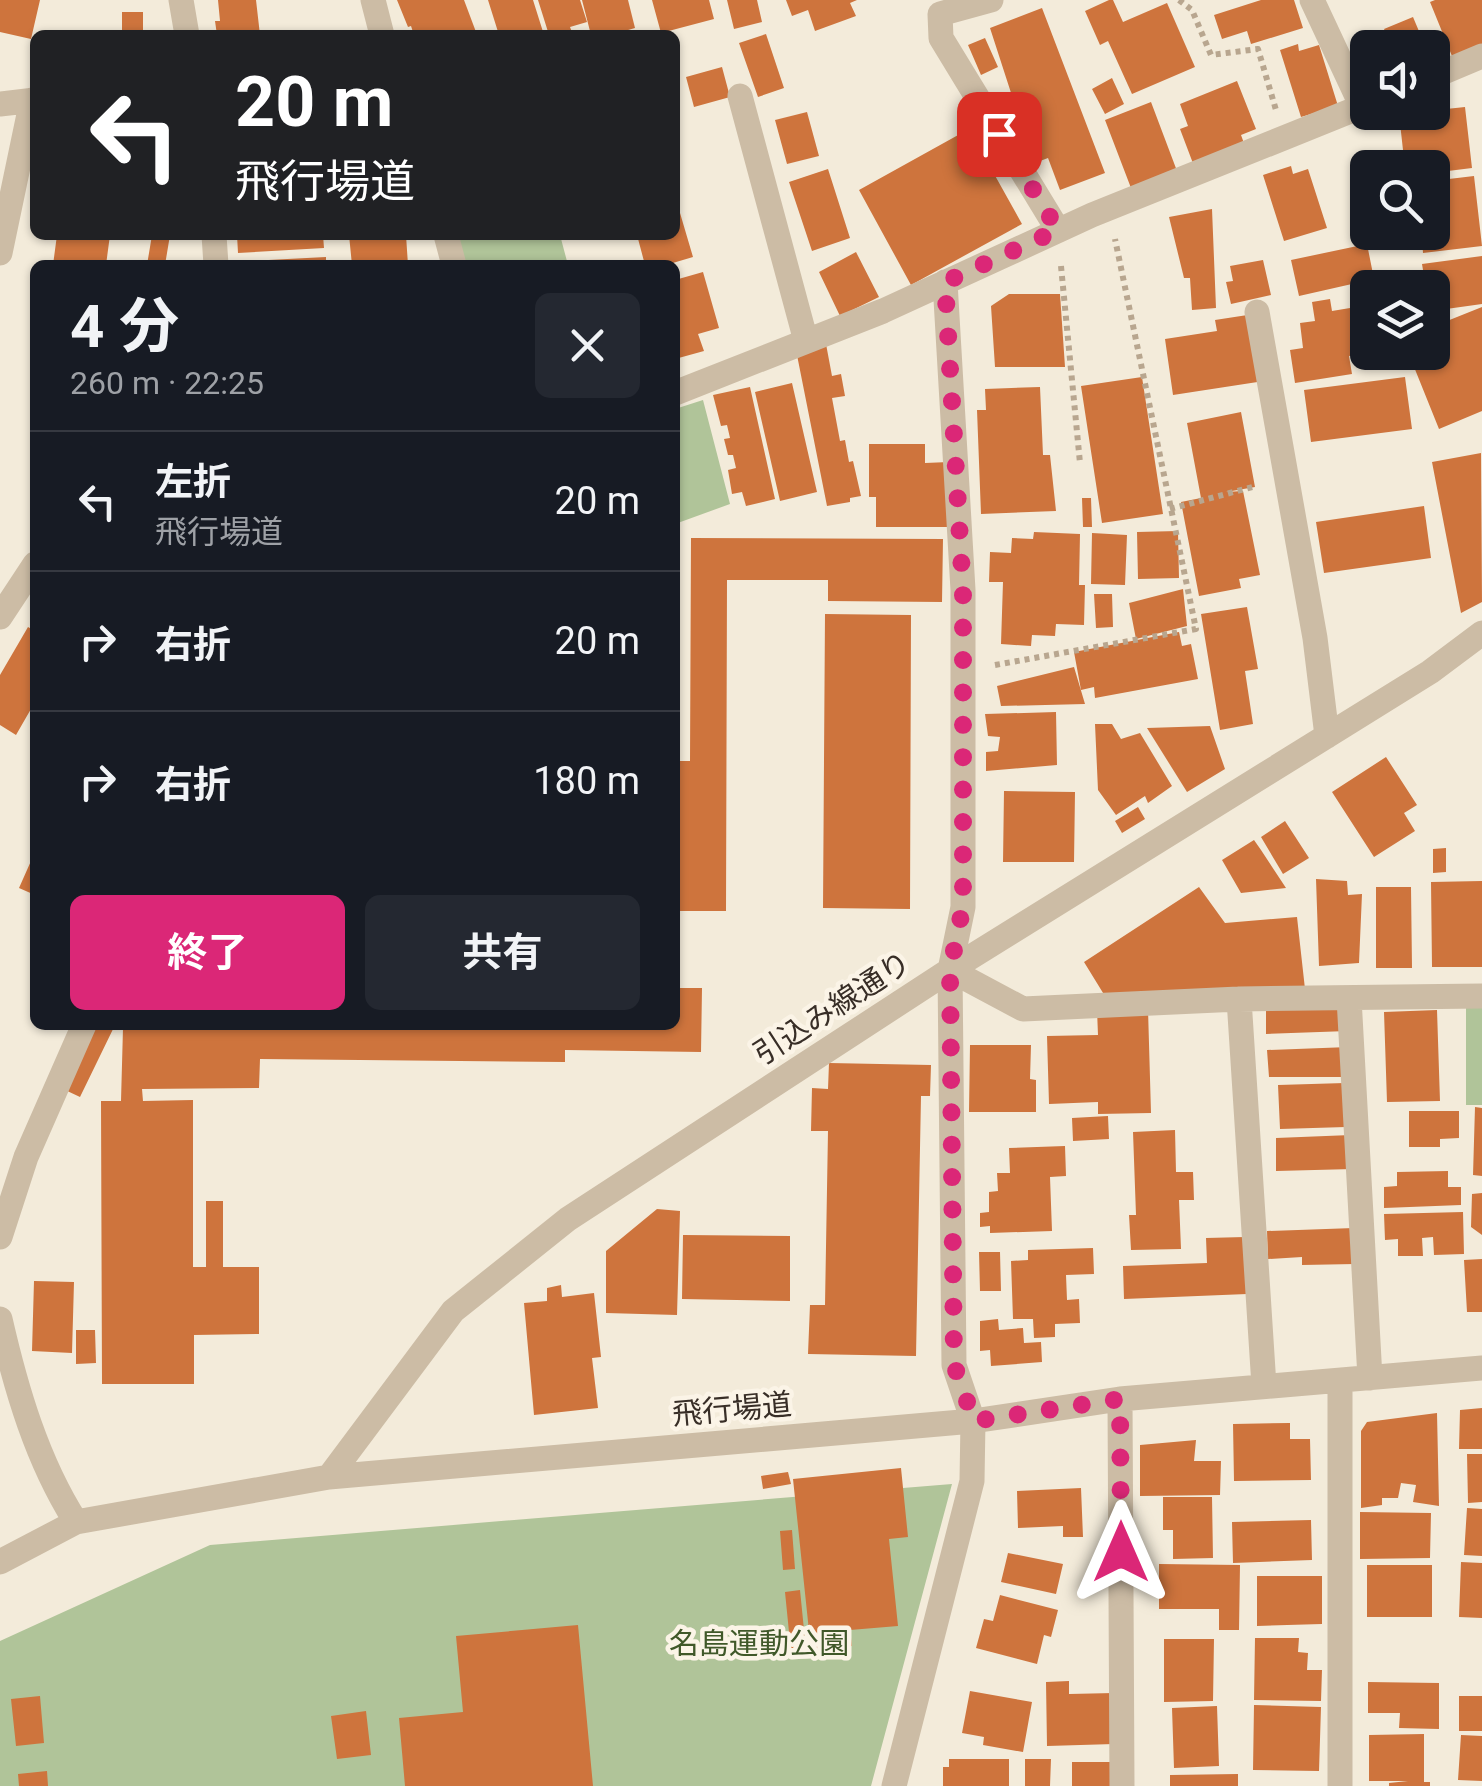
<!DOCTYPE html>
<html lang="ja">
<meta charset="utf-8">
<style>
:root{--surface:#171b24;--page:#242831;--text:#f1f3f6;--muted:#9ea1a6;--line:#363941;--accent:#db2777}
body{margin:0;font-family:Roboto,"Noto Sans JP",sans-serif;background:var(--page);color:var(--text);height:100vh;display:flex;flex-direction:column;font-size:38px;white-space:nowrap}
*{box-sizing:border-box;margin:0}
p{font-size:32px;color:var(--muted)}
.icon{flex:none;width:55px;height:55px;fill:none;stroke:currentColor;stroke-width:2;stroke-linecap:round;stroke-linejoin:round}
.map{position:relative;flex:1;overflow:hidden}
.panel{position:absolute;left:30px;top:260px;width:650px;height:770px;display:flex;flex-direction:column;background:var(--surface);border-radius:15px;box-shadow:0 2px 8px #0004}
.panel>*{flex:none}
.top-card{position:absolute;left:30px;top:30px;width:650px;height:210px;border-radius:15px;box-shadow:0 2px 8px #0004;background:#202124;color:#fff;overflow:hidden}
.tools{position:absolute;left:1350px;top:30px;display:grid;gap:20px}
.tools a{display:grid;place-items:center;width:100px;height:100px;border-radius:15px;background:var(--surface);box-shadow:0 2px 8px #0004;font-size:50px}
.pin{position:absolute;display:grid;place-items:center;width:85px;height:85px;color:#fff;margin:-42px;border-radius:20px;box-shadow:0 5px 15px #0006}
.me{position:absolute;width:110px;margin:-55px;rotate:0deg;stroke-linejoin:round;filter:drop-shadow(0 0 8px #0008)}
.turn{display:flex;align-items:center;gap:35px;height:210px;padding:0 40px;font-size:45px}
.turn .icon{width:130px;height:130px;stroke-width:2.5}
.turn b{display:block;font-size:70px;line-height:85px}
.round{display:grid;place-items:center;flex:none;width:105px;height:105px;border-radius:15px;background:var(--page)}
.headline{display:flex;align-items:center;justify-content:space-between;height:170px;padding:0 40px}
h1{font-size:60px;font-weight:700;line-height:75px}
.primary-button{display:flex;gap:20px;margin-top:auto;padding:20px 40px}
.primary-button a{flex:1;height:115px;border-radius:15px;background:var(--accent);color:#fff;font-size:40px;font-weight:700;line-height:115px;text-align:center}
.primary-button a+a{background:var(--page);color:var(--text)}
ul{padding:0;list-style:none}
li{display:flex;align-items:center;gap:30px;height:140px;padding:0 40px;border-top:2px solid var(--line)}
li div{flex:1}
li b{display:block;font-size:38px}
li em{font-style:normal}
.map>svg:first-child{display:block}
</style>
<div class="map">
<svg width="1482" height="1786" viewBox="0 0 1482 1786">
<rect width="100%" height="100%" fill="#f3ebda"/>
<path fill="#b0c499" d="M 452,235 L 560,235 L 568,265 L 458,265 Z
M 703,400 L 730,504 L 675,524 L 675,409 Z
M 1466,1006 L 1482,1006 L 1482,1105 L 1466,1105 Z
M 952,1484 L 871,1786 L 0,1786 L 0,1641 L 210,1545 Z"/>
<path fill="#ce743d" d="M 0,0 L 40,0 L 31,39 L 0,32 Z
M 218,0 L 256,0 L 260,35 L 217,35 L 215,21 L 220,21 Z
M 397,0 L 464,0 L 476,32 L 414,35 L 411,26 L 408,27 Z
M 488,0 L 533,0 L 544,35 L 499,35 Z
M 538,0 L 580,0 L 587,22 L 570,27 L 573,35 L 549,35 Z
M 582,0 L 628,0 L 635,28 L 611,35 L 591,35 Z
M 652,0 L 709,0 L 714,19 L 661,33 Z
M 727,0 L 757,0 L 762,22 L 734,29 Z
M 786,0 L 857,0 L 850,3 L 856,16 L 815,31 L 808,10 L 792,16 Z
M 1109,0 L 1113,0 L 1123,22 L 1167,3 L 1195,67 L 1132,94 L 1108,41 L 1100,45 L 1085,11 Z
M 1261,0 L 1294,0 L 1303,28 L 1251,44 L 1247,31 L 1222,39 L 1214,15 Z
M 1435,0 L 1482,0 L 1482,50 L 1454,61 L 1430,2 Z
M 1042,8 L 1105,173 L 1060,190 L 1048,158 L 1040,161 L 1013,99 L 990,28 Z
M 122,12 L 143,12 L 143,35 L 122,35 Z
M 1413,17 L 1426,48 L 1392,48 L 1384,29 Z
M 1373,31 L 1380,48 L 1368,48 L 1367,58 L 1359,37 Z
M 766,34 L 784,88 L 758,97 L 739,43 Z
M 985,38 L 998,67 L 981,75 L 968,45 Z
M 1298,44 L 1299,51 L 1319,45 L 1338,106 L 1301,117 L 1280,50 Z
M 722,67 L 730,97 L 694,107 L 686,77 Z
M 1112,78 L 1124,104 L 1105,114 L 1092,89 Z
M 1237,81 L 1256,129 L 1241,135 L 1245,146 L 1194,166 L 1180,129 L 1188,126 L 1180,104 Z
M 1151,102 L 1177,171 L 1131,188 L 1105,120 Z
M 1465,107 L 1472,168 L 1432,173 L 1432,168 L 1405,168 L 1399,114 Z
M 807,112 L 819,156 L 787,164 L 775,120 Z
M 969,129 L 1022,224 L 911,285 L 859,190 Z
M 1291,166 L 1293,174 L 1308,169 L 1327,228 L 1284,241 L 1263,175 Z
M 828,169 L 850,238 L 812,251 L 789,182 Z
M 1474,176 L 1482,246 L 1423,253 L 1422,240 L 1416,241 L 1415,232 L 1432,232 L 1432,181 Z
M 675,196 L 693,257 L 666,265 L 645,265 L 637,235 L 675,235 Z
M 1212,209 L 1216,308 L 1192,310 L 1190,278 L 1184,278 L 1169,217 Z
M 57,235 L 110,235 L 106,265 L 53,265 Z
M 152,235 L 170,235 L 165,265 L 147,265 Z
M 237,235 L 323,235 L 324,248 L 238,253 Z
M 349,235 L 406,235 L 408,265 L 352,265 Z
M 1367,244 L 1374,279 L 1299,296 L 1291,260 Z
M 856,252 L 879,297 L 840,316 L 819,272 Z
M 1482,256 L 1482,304 L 1432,311 L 1432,288 L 1392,288 L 1391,279 L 1424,276 L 1422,264 Z
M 326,257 L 326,265 L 233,265 L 233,262 Z
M 1263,260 L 1271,295 L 1231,304 L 1226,282 L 1233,281 L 1230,266 Z
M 703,272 L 719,328 L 698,334 L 704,351 L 675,359 L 675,280 Z
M 1009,294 L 1060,294 L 1065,367 L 995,367 L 991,306 Z
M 1330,299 L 1332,311 L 1368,305 L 1368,353 L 1349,356 L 1352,374 L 1295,383 L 1290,350 L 1303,348 L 1300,323 L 1315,321 L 1312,302 Z
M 1482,307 L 1482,411 L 1439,429 L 1408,352 L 1432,352 L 1432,327 Z
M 1254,314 L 1264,381 L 1173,395 L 1165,339 L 1217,331 L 1215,320 Z
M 826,344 L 832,376 L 841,374 L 845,396 L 832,398 L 840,441 L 845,440 L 849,462 L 853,461 L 861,496 L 850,498 L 850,502 L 827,506 L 796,350 Z
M 1142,377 L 1163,514 L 1102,523 L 1081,386 Z
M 1405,377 L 1412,429 L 1311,442 L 1304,390 Z
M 792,383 L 817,492 L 780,501 L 755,392 Z
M 750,387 L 775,499 L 746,506 L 742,492 L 732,494 L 728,470 L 736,468 L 733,455 L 728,455 L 724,439 L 730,438 L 727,425 L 721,426 L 713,395 Z
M 1040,387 L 1043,455 L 1050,455 L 1056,511 L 981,514 L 977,410 L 986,410 L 985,389 Z
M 1241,412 L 1255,487 L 1226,492 L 1243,491 L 1260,575 L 1239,579 L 1241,588 L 1199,596 L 1181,502 L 1201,498 L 1187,423 Z
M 869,444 L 925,444 L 925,463 L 949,462 L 949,527 L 876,527 L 876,497 L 869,497 Z
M 1481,453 L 1482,602 L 1461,613 L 1432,462 Z
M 1082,498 L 1091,498 L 1092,527 L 1083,527 Z
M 1424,506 L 1431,558 L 1324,573 L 1316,522 Z
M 1178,531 L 1179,578 L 1138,579 L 1137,532 Z
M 1034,532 L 1080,534 L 1079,585 L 1085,585 L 1084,625 L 1056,624 L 1055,636 L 1032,635 L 1031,646 L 1001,644 L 1003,582 L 989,582 L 990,552 L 1011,553 L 1012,538 L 1033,539 Z
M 1092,533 L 1127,535 L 1125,585 L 1091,584 Z
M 691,538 L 943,539 L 942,602 L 828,601 L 828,580 L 727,580 L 726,911 L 675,911 L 675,761 L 690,761 Z
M 1183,589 L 1187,626 L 1136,639 L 1129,603 Z
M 1094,594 L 1112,594 L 1113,627 L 1096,628 Z
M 1247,607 L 1258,669 L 1245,671 L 1253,724 L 1220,730 L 1201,614 Z
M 825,614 L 911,615 L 910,909 L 823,908 Z
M 28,627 L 35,631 L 35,702 L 16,735 L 0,725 L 0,675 Z
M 1179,632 L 1182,646 L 1191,644 L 1198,679 L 1095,698 L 1094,687 L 1081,690 L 1074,652 Z
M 1074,667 L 1085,704 L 1001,706 L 997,686 Z
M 1056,712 L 1057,765 L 986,771 L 986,752 L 998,751 L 1000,737 L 988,736 L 985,714 Z
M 1095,724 L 1112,724 L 1121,739 L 1140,733 L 1172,786 L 1148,803 L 1145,796 L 1116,815 L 1098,790 Z
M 1210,726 L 1225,769 L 1187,792 L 1147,728 Z
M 1386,757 L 1417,805 L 1404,813 L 1415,831 L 1374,857 L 1332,792 Z
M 1004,791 L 1075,792 L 1074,862 L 1003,862 Z
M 1138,807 L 1145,819 L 1122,833 L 1115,821 Z
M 1285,821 L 1309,858 L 1283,874 L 1261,837 Z
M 1254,840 L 1261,850 L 1286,888 L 1241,893 L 1222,860 Z
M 1446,848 L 1446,872 L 1433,873 L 1433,849 Z
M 35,852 L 35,895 L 19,888 Z
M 1316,879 L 1347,881 L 1348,895 L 1362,894 L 1359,963 L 1319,966 Z
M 1482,881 L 1482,967 L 1432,967 L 1431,882 Z
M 1199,887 L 1225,923 L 1297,917 L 1305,989 L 1108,1001 L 1084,962 Z
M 1376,887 L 1411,887 L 1412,968 L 1376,968 Z
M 675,988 L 702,988 L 701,1052 L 565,1050 L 565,1062 L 260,1059 L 259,1088 L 142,1089 L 143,1101 L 193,1100 L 193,1267 L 206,1267 L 206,1201 L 223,1201 L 223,1267 L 259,1267 L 259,1334 L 194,1335 L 194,1384 L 102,1384 L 101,1101 L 121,1101 L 123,1028 L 144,1029 L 144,1025 L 675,1025 Z
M 1347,1003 L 1348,1031 L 1266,1034 L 1266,1011 Z
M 1148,1009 L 1151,1113 L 1098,1114 L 1098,1102 L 1049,1104 L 1047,1036 L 1098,1035 L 1097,1010 Z
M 1437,1010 L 1440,1101 L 1387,1102 L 1384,1012 Z
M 94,1025 L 115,1025 L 80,1097 L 63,1089 Z
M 970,1045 L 1031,1045 L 1030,1079 L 1036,1080 L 1036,1112 L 969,1112 Z
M 1349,1047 L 1350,1077 L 1269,1077 L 1267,1050 Z
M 829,1063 L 931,1065 L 930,1096 L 921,1096 L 916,1356 L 808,1354 L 810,1305 L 825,1305 L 828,1131 L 811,1131 L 812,1088 L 828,1089 Z
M 1345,1083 L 1346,1127 L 1280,1129 L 1278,1085 Z
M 1475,1107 L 1482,1108 L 1482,1176 L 1473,1175 Z
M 1409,1111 L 1459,1111 L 1459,1138 L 1440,1139 L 1440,1147 L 1409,1147 Z
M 1108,1116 L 1109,1139 L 1073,1141 L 1072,1118 Z
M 1175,1130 L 1176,1172 L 1193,1172 L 1194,1200 L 1179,1200 L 1181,1249 L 1131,1250 L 1129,1215 L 1136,1215 L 1133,1132 Z
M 1351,1135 L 1353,1169 L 1276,1171 L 1276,1138 Z
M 1065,1146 L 1066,1176 L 1050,1177 L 1052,1231 L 990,1233 L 990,1226 L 980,1227 L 980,1213 L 989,1212 L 989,1192 L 998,1191 L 997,1173 L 1010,1173 L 1009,1148 Z
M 1448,1171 L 1448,1187 L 1461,1187 L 1461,1205 L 1384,1208 L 1384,1187 L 1397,1186 L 1397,1172 Z
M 1482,1193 L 1482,1235 L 1471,1227 L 1472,1194 Z
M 657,1209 L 680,1211 L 677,1315 L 606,1313 L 606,1251 Z
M 1463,1212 L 1464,1254 L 1434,1255 L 1433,1237 L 1422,1238 L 1423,1256 L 1398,1256 L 1398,1239 L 1385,1240 L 1384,1214 Z
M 1354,1228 L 1355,1264 L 1302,1265 L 1302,1257 L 1268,1259 L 1267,1231 Z
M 683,1235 L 790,1236 L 790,1301 L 682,1299 Z
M 1245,1237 L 1247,1294 L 1124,1299 L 1123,1266 L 1207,1263 L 1206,1238 Z
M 1093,1248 L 1094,1274 L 1066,1275 L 1067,1300 L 1079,1299 L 1080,1323 L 1055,1324 L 1055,1337 L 1034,1338 L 1033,1319 L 1013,1319 L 1011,1261 L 1028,1260 L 1028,1250 Z
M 979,1252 L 1000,1252 L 1001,1291 L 980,1291 Z
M 1482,1259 L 1482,1312 L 1467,1312 L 1464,1260 Z
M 34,1281 L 74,1282 L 72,1353 L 32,1351 Z
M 561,1285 L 562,1297 L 594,1293 L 601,1357 L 592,1358 L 598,1408 L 534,1415 L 524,1303 L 547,1301 L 547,1288 Z
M 998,1319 L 999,1330 L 1023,1328 L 1024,1343 L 1041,1342 L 1042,1362 L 991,1366 L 990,1350 L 980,1351 L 980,1321 Z
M 76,1330 L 95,1330 L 96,1363 L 76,1364 Z
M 1482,1408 L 1482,1449 L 1459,1449 L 1460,1410 Z
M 1437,1413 L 1439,1506 L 1413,1502 L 1416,1485 L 1401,1483 L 1398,1498 L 1382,1498 L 1382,1505 L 1361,1508 L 1361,1431 L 1367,1422 Z
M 1290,1423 L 1290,1439 L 1310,1439 L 1311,1480 L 1234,1481 L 1233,1424 Z
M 1196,1440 L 1194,1461 L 1221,1461 L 1220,1495 L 1140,1496 L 1140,1445 Z
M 1467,1454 L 1482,1454 L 1482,1502 L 1468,1503 Z
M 901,1468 L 908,1537 L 889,1539 L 898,1626 L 850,1630 L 852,1646 L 811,1650 L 793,1479 Z
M 788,1472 L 791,1484 L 763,1489 L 761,1476 Z
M 1081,1488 L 1083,1537 L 1063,1537 L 1063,1526 L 1018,1528 L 1017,1491 Z
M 1163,1497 L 1212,1497 L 1213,1558 L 1173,1559 L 1173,1530 L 1163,1530 Z
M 1467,1508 L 1482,1509 L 1482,1556 L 1464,1555 Z
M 1360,1512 L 1431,1513 L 1430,1558 L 1360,1559 Z
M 1311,1520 L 1312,1560 L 1233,1563 L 1232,1522 Z
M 792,1530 L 795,1569 L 783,1570 L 780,1531 Z
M 1008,1553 L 1063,1564 L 1056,1594 L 1001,1582 Z
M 1461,1562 L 1482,1563 L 1482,1618 L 1459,1617 Z
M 1159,1564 L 1240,1565 L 1239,1630 L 1219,1630 L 1219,1609 L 1159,1609 Z
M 1367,1565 L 1432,1565 L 1432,1617 L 1367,1617 Z
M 1257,1576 L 1322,1576 L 1322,1624 L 1257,1626 Z
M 800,1590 L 806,1650 L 791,1652 L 785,1592 Z
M 1000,1595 L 1058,1610 L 1051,1637 L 1044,1635 L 1037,1664 L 976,1648 L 984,1619 L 993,1621 Z
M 578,1625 L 593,1786 L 405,1786 L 399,1718 L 463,1712 L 456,1636 Z
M 1255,1638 L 1299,1638 L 1298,1652 L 1308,1653 L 1307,1670 L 1322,1670 L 1321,1701 L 1254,1700 Z
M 1164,1639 L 1214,1639 L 1213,1701 L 1164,1702 Z
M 1069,1681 L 1069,1694 L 1114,1693 L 1114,1744 L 1047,1746 L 1046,1682 Z
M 1368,1682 L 1439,1683 L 1439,1729 L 1399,1728 L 1400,1713 L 1368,1713 Z
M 970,1691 L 1032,1702 L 1023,1752 L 983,1745 L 984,1737 L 962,1733 Z
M 40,1696 L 44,1743 L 16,1746 L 11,1699 Z
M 1459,1696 L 1482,1696 L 1482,1731 L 1459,1731 Z
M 1254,1705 L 1321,1707 L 1319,1771 L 1253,1770 Z
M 1217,1706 L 1219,1766 L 1174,1768 L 1172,1708 Z
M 366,1711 L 371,1755 L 337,1759 L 331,1716 Z
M 1424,1734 L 1424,1782 L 1430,1782 L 1430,1786 L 1389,1786 L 1389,1783 L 1408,1781 L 1369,1781 L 1369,1735 Z
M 1461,1735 L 1482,1736 L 1482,1781 L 1458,1780 Z
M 949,1759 L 1009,1759 L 1009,1786 L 943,1786 L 943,1767 L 949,1767 Z
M 1025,1759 L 1051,1759 L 1050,1786 L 1025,1786 Z
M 1072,1762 L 1118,1762 L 1118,1786 L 1072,1786 Z
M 47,1771 L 48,1786 L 19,1786 L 18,1774 Z
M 1238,1774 L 1238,1786 L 1170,1786 L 1170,1775 Z"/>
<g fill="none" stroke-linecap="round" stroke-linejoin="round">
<path stroke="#b8a68f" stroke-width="6" stroke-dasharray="5 5" stroke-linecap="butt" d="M 1179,0 L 1192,10 L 1211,55 L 1258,49 L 1276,110
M 1061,266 L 1080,463
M 1170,509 L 1256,486
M 995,665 L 1196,629 L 1115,239"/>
<path stroke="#ccbca5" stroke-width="25" d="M 181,0 L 187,35
M 373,0 L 382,35
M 991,0 L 940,14 L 941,38 L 1058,230
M 1312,0 L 1362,107
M 1432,77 L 1482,56
M 740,96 L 806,341
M 0,104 L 35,100
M 214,235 L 216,265
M 446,235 L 454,265
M 0,253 L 32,100
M 1257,312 L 1315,638 L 1327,736
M 675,393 L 883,311 L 1092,215 L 1368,104
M 0,617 L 35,564
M 950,970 L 1023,1009 L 1239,999 L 1482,996
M 1349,998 L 1370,1378
M 1239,999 L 1264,1386
M 0,1237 L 26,1157 L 84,1025
M 0,1319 C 16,1389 37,1461 76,1522
M 1120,1399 L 1122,1786
M 329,1477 L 453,1311 L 568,1219 L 950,970 L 1430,672 L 1482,633
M 0,1562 L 76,1522 L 329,1477 L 973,1421 L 1120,1399 L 1482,1368
M 894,1786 L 972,1481 L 973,1421 L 954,1365 L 950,970 L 963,907 L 963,590 L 945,282
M 1340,1786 L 1340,1382"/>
</g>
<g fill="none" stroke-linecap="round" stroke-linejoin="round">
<path stroke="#db2777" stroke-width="18" stroke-dasharray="0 32.4" d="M 999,134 L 1058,230 L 945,282 L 963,590 L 963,906 L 950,970 L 954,1365 L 974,1421 L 1120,1399 L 1121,1552"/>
</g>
<g text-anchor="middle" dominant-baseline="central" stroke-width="9" stroke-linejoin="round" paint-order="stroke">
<g font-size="30" fill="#382e27" stroke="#fbf4e7">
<text transform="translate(832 1008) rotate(-33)">引込み線通り</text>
<text transform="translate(732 1409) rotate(-5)">飛行場道</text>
</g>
<g font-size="30" fill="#405829" stroke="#fbf4e7">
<text x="759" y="1643">名島運動公園</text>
</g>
</g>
</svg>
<div class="tools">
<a><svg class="icon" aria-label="sound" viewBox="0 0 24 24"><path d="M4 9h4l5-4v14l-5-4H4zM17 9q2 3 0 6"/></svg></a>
<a><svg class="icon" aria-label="search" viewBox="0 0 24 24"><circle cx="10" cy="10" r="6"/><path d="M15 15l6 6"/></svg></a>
<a><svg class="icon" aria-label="layers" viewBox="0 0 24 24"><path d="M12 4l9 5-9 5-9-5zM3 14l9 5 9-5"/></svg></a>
</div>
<div class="pin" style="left:999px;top:134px;background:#d93025"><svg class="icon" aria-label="arrive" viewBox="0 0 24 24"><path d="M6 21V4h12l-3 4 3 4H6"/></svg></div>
<svg class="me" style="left:1121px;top:1552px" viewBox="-20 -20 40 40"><path d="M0-17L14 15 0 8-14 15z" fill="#db2777" stroke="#fff" stroke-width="4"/></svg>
<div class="top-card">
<div class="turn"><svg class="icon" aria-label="left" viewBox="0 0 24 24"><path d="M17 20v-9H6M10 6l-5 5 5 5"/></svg><div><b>20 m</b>飛行場道</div></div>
</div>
<section class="panel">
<div class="headline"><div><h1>4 分</h1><p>260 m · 22:25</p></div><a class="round"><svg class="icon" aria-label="close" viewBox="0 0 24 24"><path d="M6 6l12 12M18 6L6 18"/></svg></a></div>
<ul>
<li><svg class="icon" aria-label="left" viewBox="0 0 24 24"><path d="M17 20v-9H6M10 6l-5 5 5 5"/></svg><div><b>左折</b><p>飛行場道</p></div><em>20 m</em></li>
<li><svg class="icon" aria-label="right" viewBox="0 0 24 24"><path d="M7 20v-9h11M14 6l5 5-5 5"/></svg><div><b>右折</b></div><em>20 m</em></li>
<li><svg class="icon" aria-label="right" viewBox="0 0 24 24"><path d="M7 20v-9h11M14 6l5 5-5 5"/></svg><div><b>右折</b></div><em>180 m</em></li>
</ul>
<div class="primary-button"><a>終了</a><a>共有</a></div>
</section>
</div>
